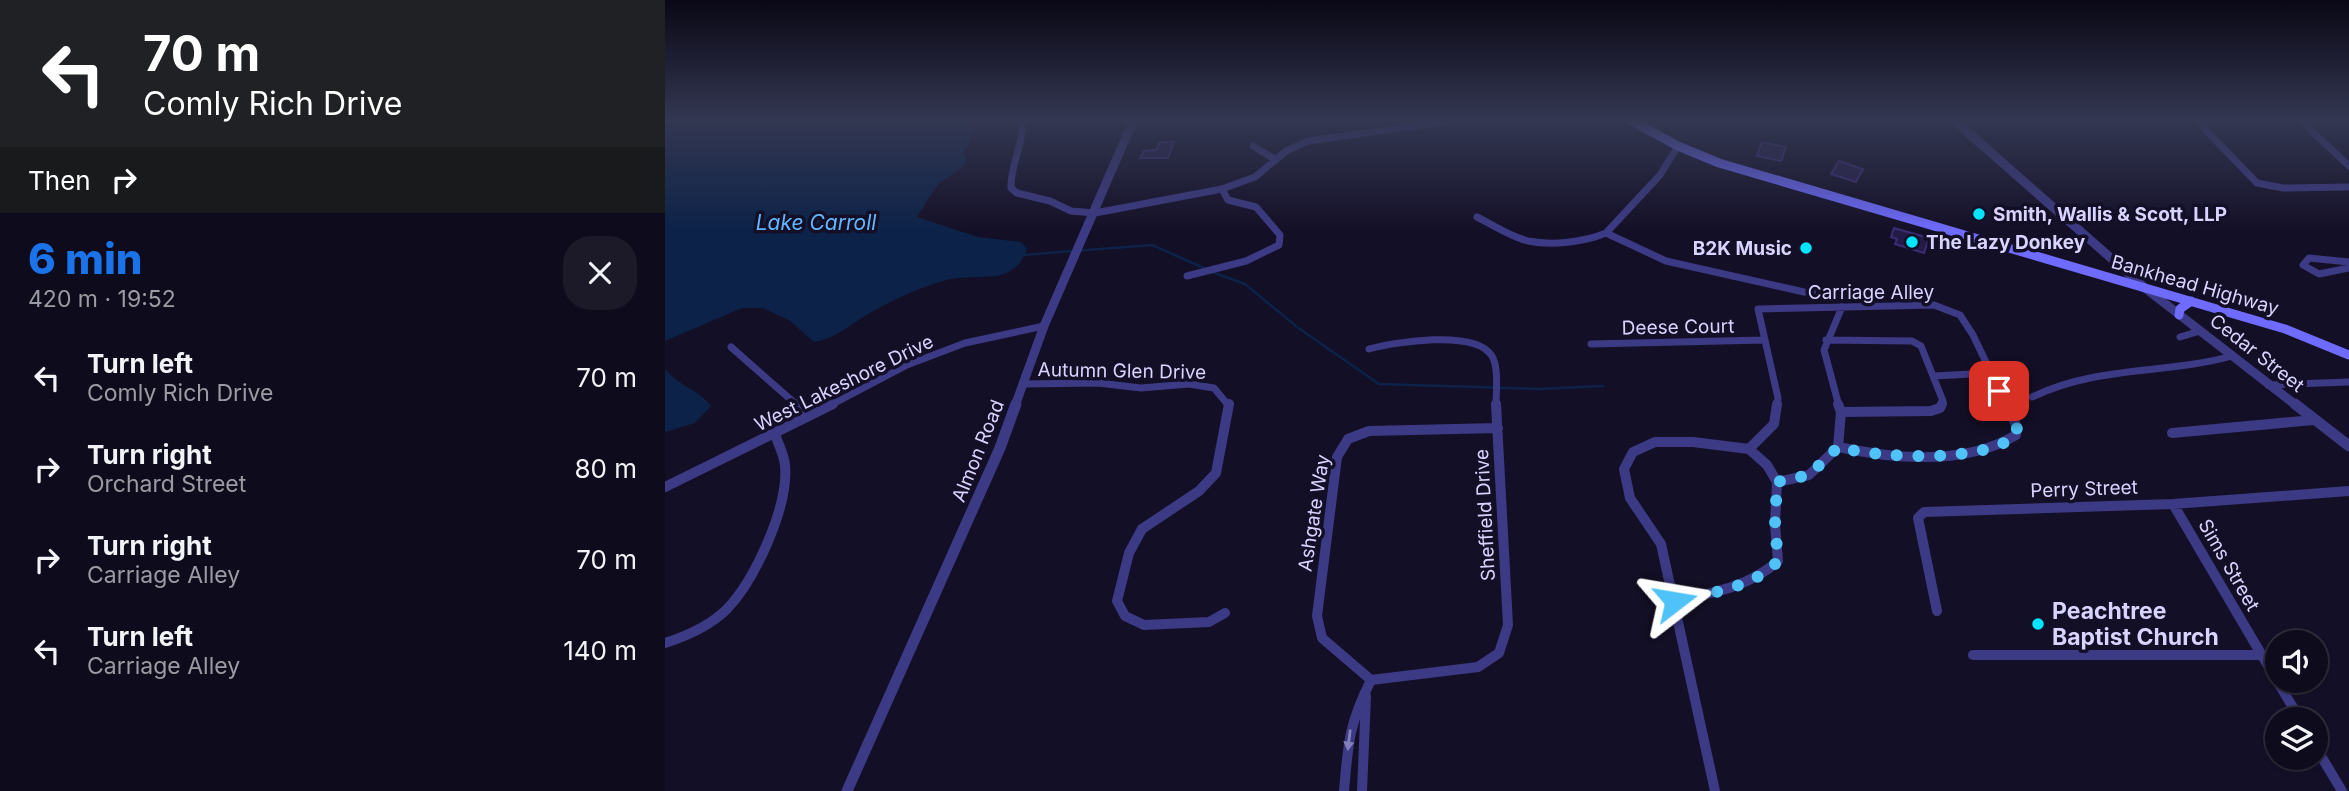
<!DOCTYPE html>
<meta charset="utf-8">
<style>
:root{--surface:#0e0b1c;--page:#1c1929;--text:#f1f3f6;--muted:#9b9ba3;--line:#2e2b3b;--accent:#1a73e8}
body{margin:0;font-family:Inter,sans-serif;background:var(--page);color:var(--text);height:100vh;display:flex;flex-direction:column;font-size:26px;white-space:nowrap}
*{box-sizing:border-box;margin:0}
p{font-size:23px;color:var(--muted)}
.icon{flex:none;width:38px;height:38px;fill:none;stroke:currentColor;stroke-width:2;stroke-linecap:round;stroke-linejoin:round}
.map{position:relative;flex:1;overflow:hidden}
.side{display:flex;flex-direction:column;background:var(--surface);width:665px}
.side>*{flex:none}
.banner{background:#202124;color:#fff;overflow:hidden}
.tools{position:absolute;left:1600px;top:630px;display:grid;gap:14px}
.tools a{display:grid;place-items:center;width:63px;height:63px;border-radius:50%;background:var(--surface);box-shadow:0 2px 5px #0004,0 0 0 2px var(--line);font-size:35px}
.pin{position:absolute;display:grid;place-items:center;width:60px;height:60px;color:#fff;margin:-30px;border-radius:14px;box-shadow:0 4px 10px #0006}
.me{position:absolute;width:77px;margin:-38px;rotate:76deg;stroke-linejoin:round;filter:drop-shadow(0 0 5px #0008)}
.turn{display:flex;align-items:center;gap:24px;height:147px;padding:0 28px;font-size:32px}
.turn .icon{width:91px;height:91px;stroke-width:2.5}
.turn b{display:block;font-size:49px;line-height:60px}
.then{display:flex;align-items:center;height:66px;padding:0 28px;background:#0003;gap:14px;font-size:26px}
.round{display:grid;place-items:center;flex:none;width:74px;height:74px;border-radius:28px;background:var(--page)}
.summary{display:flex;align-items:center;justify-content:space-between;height:119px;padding:0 28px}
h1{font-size:42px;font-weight:800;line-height:52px;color:var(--accent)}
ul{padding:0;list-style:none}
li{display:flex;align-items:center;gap:21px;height:91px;padding:0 28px}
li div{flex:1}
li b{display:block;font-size:26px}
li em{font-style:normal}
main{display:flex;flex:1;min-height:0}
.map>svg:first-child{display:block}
</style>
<main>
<section class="side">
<div class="banner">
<div class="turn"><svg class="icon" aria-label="left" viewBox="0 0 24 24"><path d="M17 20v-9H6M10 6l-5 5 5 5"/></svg><div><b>70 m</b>Comly Rich Drive</div></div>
<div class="then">Then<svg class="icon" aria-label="right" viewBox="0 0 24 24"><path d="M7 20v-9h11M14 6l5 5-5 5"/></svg></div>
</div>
<div class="summary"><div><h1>6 min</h1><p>420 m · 19:52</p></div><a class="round"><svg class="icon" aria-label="close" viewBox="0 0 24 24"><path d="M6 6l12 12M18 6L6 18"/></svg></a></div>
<ul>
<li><svg class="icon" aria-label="left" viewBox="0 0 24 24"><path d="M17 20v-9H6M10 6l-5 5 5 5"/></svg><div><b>Turn left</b><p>Comly Rich Drive</p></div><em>70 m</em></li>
<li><svg class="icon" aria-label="right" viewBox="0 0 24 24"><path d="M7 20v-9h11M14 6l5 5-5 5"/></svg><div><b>Turn right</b><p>Orchard Street</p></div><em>80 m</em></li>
<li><svg class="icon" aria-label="right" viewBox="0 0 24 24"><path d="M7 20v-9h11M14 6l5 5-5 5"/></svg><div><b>Turn right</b><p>Carriage Alley</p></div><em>70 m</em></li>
<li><svg class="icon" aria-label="left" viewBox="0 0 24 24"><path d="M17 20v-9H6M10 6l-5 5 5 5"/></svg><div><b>Turn left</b><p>Carriage Alley</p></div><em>140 m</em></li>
</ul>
</section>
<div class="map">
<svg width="1684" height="791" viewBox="0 0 1684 791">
<rect width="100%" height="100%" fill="#130f26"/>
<path fill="#0c2248" d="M 0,121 L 301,121 L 309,125 L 303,146 L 298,152 L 302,162 L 297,168 L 273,184 L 252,217 L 313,237 L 356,242 L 362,249 C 348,288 313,272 282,280 C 253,288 222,302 197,318 C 181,328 168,339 149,342 L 124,320 L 112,315 L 98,308 L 77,308 L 0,341 Z
M 0,369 C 14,386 34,390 46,406 L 30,423 L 0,432 Z"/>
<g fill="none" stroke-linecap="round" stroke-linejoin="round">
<path stroke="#0c2248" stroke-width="2.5" d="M 357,255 L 487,245 L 541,269
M 547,272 L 580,284 L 632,327 L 714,384 L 874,389 L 938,386"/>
</g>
<path fill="#241b47" stroke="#3b2d73" stroke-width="2" d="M 495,142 L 509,142 L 503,158 L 475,158 L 479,151 L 491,150 Z
M 1097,142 L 1121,147 L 1116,161 L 1092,156 Z
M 1174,161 L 1198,169 L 1191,182 L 1166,174 Z
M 1229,228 L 1264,238 L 1259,253 L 1230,244 L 1232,239 L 1226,237 Z"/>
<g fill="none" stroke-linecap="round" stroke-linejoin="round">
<path stroke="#3d3a85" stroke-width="7" d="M 357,121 C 359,145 345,165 346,188 L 352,193 L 385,201 L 406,211 L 430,213 L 557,189 L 590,177 L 621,151 L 643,141 L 785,121
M 1532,121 L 1592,183 L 1618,188 L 1684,187
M 1636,121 L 1684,166
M 588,146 L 611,160
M 812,217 C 828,225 846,237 863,241 C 887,246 919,242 941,233 L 995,175 L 1013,146
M 941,233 L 1001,261 L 1139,292 L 1166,294
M 1684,262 L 1644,258 L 1638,265 L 1654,274 L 1684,268
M 522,276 L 581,261 L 614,245 L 615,235 L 591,207 L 563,200 L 557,189
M 1515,337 L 1535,331
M 1161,340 L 1247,341 L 1256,346 L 1278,401 L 1276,406
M 926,344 L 1100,340
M 66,347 L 133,406
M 704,349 C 729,342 811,329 827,356 C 834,368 831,392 831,406
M 1269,376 L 1325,373
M 358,384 L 433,383 L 476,388 L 524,384 L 549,388 L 564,406
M 1603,385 L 1684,382
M 1367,397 C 1434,365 1498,375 1567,356
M 164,406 L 242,365 L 300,343 L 379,326
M 1112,406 L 1113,398 L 1093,309 L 1269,305 L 1295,315 L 1308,335 L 1342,406
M 1174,406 L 1159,350 L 1177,307"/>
<path stroke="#3d3a85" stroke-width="10" d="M 131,404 L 144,415
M 1176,412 L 1266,411 L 1275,408 L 1277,404
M 1507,433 L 1649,420
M 1173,447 C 1229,459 1300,466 1351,435 L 1352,427 L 1341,404
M 1084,449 L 1109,424 L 1112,404
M 1112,482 L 1144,475 L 1173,447 L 1176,412 L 1173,404
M 0,487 L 168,404
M 1508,504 L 1612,681
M 1010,601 C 1047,593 1084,587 1113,561 L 1110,524 L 1112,482 L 1102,465 L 1084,449 L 1028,442 L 990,442 L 968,452 L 959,469 L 965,498 L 996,544 L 1050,791
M 1272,611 L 1253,518 L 1259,512 L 1508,504 L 1684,491
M 560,613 L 544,622 L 479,625 L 460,616 L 452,601 L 464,553 L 477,529 L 534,491 L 551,473 L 564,404
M 0,643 C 22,636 45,626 62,609 C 90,580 124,506 120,465 C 119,454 113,444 110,434
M 1308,655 L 1597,655
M 706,680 L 657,638 L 652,616 L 672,457 L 683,439 L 704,431 L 833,428
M 1612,681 L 1635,719
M 1650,746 L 1677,791
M 679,791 C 683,743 684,724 706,680 L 813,667 L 834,653 L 843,625 L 831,404
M 697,791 L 701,696"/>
<path stroke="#3d3a85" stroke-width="9" d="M 1290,121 L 1480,288 L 1632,406
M 350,406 L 379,326 L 468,121"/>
<path stroke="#3d3a85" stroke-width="11" d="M 1630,404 L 1684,446
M 182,791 L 335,448 L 351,404"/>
<path stroke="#6f6bff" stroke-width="9" d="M 967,121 L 1013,146 L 1054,163 L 1620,329 L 1684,355
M 1514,315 L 1515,309 L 1526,301"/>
</g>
<defs><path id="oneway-solid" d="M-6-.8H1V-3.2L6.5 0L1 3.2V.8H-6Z" transform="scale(1.75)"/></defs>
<use fill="#837fbc" href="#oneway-solid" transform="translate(684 740) rotate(97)"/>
<linearGradient id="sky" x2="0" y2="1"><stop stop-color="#0a0815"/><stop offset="0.52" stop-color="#333752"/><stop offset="1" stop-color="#333752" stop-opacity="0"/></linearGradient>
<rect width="1684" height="232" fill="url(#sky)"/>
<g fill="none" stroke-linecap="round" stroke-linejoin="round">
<path stroke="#4fc3f7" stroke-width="12" stroke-dasharray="0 21.6" d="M 1010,601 C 1044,593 1088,588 1113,561 L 1110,524 L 1112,482 L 1144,475 L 1173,447 C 1212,458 1319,464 1351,435 L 1352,427 L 1334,391"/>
</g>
<g fill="#00e5ff" stroke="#130f26" stroke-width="2.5">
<circle cx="1314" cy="214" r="7"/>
<circle cx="1247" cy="242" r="7"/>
<circle cx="1141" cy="248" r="7"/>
<circle cx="1373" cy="624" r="7"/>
</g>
<g text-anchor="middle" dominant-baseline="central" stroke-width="7" stroke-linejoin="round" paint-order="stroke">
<g font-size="19" font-weight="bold" fill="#d9d4ff" stroke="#130f26" text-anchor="start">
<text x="1328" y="214">Smith, Wallis &amp; Scott, LLP</text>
<text x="1261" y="242">The Lazy Donkey</text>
<text x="1127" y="248" text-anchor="end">B2K Music</text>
</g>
<g font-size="19" fill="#d9d4ff" stroke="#130f26">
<text transform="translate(1530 285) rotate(16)">Bankhead Highway</text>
<text x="1206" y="292">Carriage Alley</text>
<text transform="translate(1013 327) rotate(-1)">Deese Court</text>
<text transform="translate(1592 353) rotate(38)">Cedar Street</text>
<text transform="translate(457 371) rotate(1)">Autumn Glen Drive</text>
<text transform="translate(179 383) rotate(-26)">West Lakeshore Drive</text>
<text transform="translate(313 451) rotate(-68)">Almon Road</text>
<text transform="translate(1419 489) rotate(-2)">Perry Street</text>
<text transform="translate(649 513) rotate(-81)">Ashgate Way</text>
<text transform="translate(820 515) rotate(-93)">Sheffield Drive</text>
<text transform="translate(1564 565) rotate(60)">Sims Street</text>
</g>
<g font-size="21" font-style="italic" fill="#62b6ff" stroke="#130f26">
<text x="151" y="222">Lake Carroll</text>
</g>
<g font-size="23" font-weight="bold" fill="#d9d4ff" stroke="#130f26" text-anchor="start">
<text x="1387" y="611">Peachtree<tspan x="1387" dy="26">Baptist Church</tspan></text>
</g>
</g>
</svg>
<div class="tools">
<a><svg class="icon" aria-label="sound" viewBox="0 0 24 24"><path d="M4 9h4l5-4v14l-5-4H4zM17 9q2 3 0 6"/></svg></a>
<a><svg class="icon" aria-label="layers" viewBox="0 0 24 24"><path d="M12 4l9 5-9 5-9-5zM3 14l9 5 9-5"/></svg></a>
</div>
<div class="pin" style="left:1334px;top:391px;background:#d93025"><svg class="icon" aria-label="arrive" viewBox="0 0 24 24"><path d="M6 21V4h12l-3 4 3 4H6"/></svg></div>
<svg class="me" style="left:1010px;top:601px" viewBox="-20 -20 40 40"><path d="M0-17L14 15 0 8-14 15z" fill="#4fc3f7" stroke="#fff" stroke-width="4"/></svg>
</div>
</main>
